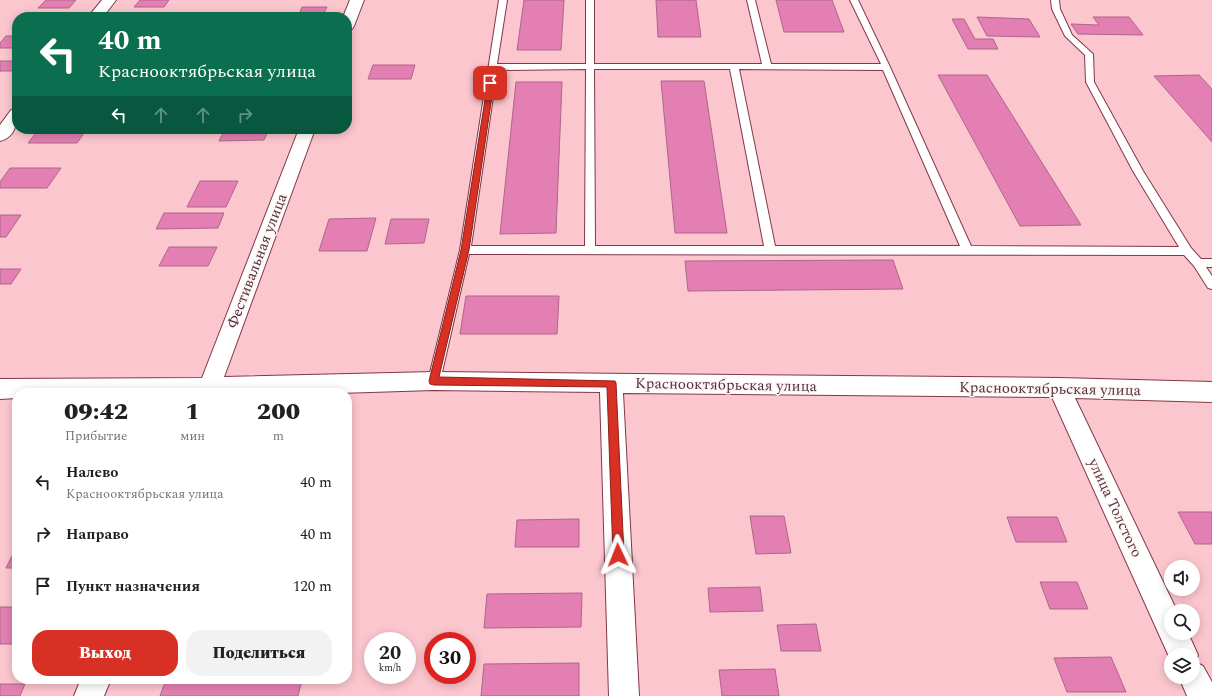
<!DOCTYPE html>
<html lang="ru">
<meta charset="utf-8">
<style>
:root{--surface:#fff;--page:#f2f2f2;--text:#202124;--muted:#757577;--accent:#d93025}
body{margin:0;font-family:Spectral,serif;background:var(--page);color:var(--text);height:100vh;display:flex;flex-direction:column;font-size:15px;white-space:nowrap}
*{box-sizing:border-box;margin:0}
p{font-size:13px;color:var(--muted)}
.icon{flex:none;width:22px;height:22px;fill:none;stroke:currentColor;stroke-width:2;stroke-linecap:round;stroke-linejoin:round}
.map{position:relative;flex:1;overflow:hidden}
.panel{position:absolute;left:12px;top:388px;width:340px;height:296px;display:flex;flex-direction:column;background:var(--surface);border-radius:16px;box-shadow:0 2px 10px #0003}
.panel>*{flex:none}
.banner{position:absolute;left:12px;top:12px;width:340px;height:122px;border-radius:16px;box-shadow:0 2px 10px #0003;background:#0b6e4f;color:#fff;overflow:hidden}
.controls{position:absolute;left:1164px;top:560px;display:grid;gap:8px}
.controls a{display:grid;place-items:center;width:36px;height:36px;border-radius:50%;background:var(--surface);box-shadow:0 2px 10px #0003;font-size:20px}
.speed{position:absolute;left:364px;top:632px;display:flex;gap:8px;font-size:20px;font-weight:700;text-align:center}
.speed>*{display:grid;place-content:center;width:52px;height:52px;border-radius:50%;background:var(--surface);box-shadow:0 2px 10px #0003;line-height:1}
.speed small{font-size:10px;font-weight:400}
.speed .limit{border:6px solid #d22;background:#fff;color:#111}
.pin{position:absolute;display:grid;place-items:center;width:34px;height:34px;color:#fff;margin:-17px;border-radius:8px;box-shadow:0 2px 6px #0006}
.me{position:absolute;width:44px;margin:-22px;rotate:358deg;stroke-linejoin:round;filter:drop-shadow(0 0 3px #0008)}
.turn{display:flex;align-items:center;gap:14px;height:84px;padding:0 20px;font-size:18px}
.turn .icon{width:52px;height:52px;stroke-width:2.5}
.turn b{display:block;font-size:28px;line-height:34px}
.lanes{display:flex;align-items:center;height:38px;padding:0 20px;background:#0003;justify-content:center;gap:20px;direction:ltr}
.lanes .off{opacity:.35}
.eta{display:flex;justify-content:space-evenly;align-items:center;height:68px;text-align:center}
.eta b{font-size:24px;font-weight:800;line-height:28px}
.action{display:flex;gap:8px;margin-top:auto;padding:8px 20px}
.action a{flex:1;height:46px;border-radius:16px;background:var(--accent);color:#fff;font-size:16px;font-weight:800;line-height:46px;text-align:center}
.action a+a{background:var(--page);color:var(--text)}
ul{padding:0;list-style:none}
li{display:flex;align-items:center;gap:12px;height:52px;padding:0 20px}
li div{flex:1}
li b{display:block;font-size:15px}
li em{font-style:normal}
.map>svg:first-child{display:block}
</style>
<div class="map">
<svg width="1212" height="696" viewBox="0 0 1212 696">
<rect width="100%" height="100%" fill="#fcc6ce"/>
<path fill="#e37fb2" stroke="#ae668a" d="M 46,0 L 76,0 L 69,8 L 38,8 Z
M 140,0 L 169,0 L 164,7 L 134,7 Z
M 524,0 L 564,0 L 561,50 L 517,50 Z
M 656,0 L 696,0 L 701,37 L 658,37 Z
M 776,0 L 832,0 L 844,32 L 784,32 Z
M 302,7 L 327,7 L 322,17 L 298,17 Z
M 977,17 L 1029,19 L 1040,37 L 987,36 Z
M 1093,17 L 1129,17 L 1143,35 L 1078,34 L 1071,24 L 1099,25 Z
M 952,19 L 964,19 L 975,39 L 993,39 L 998,49 L 968,49 Z
M 6,36 L 17,36 L 17,48 L 0,48 L 0,43 Z
M 0,61 L 17,61 L 17,71 L 0,71 Z
M 373,65 L 415,65 L 411,79 L 368,79 Z
M 938,75 L 987,75 L 1081,225 L 1020,226 Z
M 1199,75 L 1212,89 L 1212,142 L 1154,76 Z
M 661,81 L 704,81 L 727,233 L 675,233 Z
M 516,82 L 562,82 L 556,233 L 500,234 Z
M 39,129 L 87,129 L 77,143 L 28,143 Z
M 225,129 L 269,129 L 264,140 L 219,141 Z
M 10,168 L 61,168 L 47,188 L 0,188 L 0,182 Z
M 200,181 L 238,181 L 226,207 L 187,207 Z
M 164,213 L 224,213 L 218,228 L 156,229 Z
M 0,215 L 21,215 L 6,237 L 0,237 Z
M 376,218 L 367,251 L 319,251 L 329,219 Z
M 391,219 L 429,219 L 424,243 L 385,244 Z
M 169,247 L 217,247 L 208,266 L 159,266 Z
M 893,260 L 903,289 L 688,291 L 685,261 Z
M 0,269 L 21,269 L 11,284 L 0,284 Z
M 466,296 L 559,296 L 557,334 L 460,334 Z
M 1178,512 L 1212,512 L 1212,544 L 1195,544 Z
M 750,516 L 784,516 L 791,553 L 756,554 Z
M 1007,517 L 1057,517 L 1067,542 L 1016,542 Z
M 579,519 L 579,547 L 515,547 L 517,520 Z
M 17,546 L 17,568 L 6,568 Z
M 1040,582 L 1077,582 L 1088,609 L 1050,609 Z
M 760,587 L 763,611 L 710,612 L 708,588 Z
M 582,593 L 581,627 L 484,628 L 487,594 Z
M 0,607 L 17,607 L 17,644 L 0,644 Z
M 816,624 L 821,651 L 781,651 L 777,625 Z
M 1111,657 L 1126,692 L 1067,692 L 1054,658 Z
M 579,663 L 579,696 L 481,696 L 484,664 Z
M 775,669 L 779,696 L 722,696 L 719,670 Z
M 302,680 L 298,696 L 160,696 L 165,682 Z
M 0,684 L 25,684 L 20,696 L 0,696 Z"/>
<g fill="none" stroke-linecap="round" stroke-linejoin="round">
<defs>
<path id="service" d="M 499,0 L 507,0 L 497,64 L 586,64 L 586,0 L 594,0 L 594,64 L 762,64 L 747,0 L 755,0 L 771,64 L 881,64 L 850,0 L 858,0 L 890,67 L 971,246 L 1179,247 L 1133,171 L 1086,82 L 1085,55 L 1065,36 L 1052,9 L 1051,0 L 1059,0 L 1060,9 L 1072,35 L 1093,54 L 1094,82 L 1143,171 L 1191,248 L 1201,259 L 1212,259 L 1212,267 L 1206,267 L 1212,276 L 1212,289 L 1208,288 L 1194,266 L 1184,255 L 469,254 L 440,381 L 438,385 L 434,386 L 430,385 L 428,381 L 460,250 ZM 586,69 L 585,246 L 471,246 L 497,70 ZM 594,69 L 730,69 L 764,246 L 595,246 ZM 739,69 L 883,70 L 960,246 L 775,246 Z"/>
<path id="minor" d="M 102,0 L 116,0 L 103,17 L 88,17 Z
M 350,0 L 364,0 L 354,26 L 352,29 L 347,30 L 347,17 L 343,17 Z
M 17,109 C 17,123 16,137 0,141 L 0,125 L 11,110 Z
M 299,129 L 315,129 L 224,377 L 434,372 L 1059,378 L 1212,382 L 1212,402 L 1075,398 L 1177,611 L 1171,611 L 1171,633 L 1188,633 L 1198,655 L 1195,662 L 1203,666 L 1212,682 L 1212,696 L 1187,696 L 1179,677 L 1193,677 L 1193,655 L 1171,655 L 1171,661 L 1052,397 L 623,393 L 639,696 L 609,696 L 600,392 L 434,390 L 339,393 L 17,393 L 17,398 L 0,399 L 0,379 L 202,378 Z
M 81,679 L 111,679 L 104,696 L 74,696 Z"/>
</defs>
<use href="#service" stroke="#823847" stroke-width="2"/>
<use href="#minor" stroke="#823847" stroke-width="2"/>
<use href="#service" fill="#fff" fill-rule="evenodd"/>
<use href="#minor" fill="#fff" fill-rule="evenodd"/>
</g>
<path fill="#d93025" stroke="#8d1f18" d="M 488,81 L 494,83 L 469,250 L 439,377 L 615,381 L 616,383 L 624,555 L 622,559 L 618,561 L 614,559 L 613,555 L 607,387 L 434,385 L 430,384 L 429,381 L 461,250 Z"/>
<g text-anchor="middle" dominant-baseline="central" stroke-width="3" stroke-linejoin="round" paint-order="stroke">
<g font-size="15" fill="#543137" stroke="#fef5f6">
<text transform="translate(257 261) rotate(-69)">Фестивальная улица</text>
<text transform="translate(726 385) rotate(1)">Краснооктябрьская улица</text>
<text transform="translate(1050 389) rotate(1)">Краснооктябрьская улица</text>
<text transform="translate(1115 508) rotate(65)">улица Толстого</text>
</g>
</g>
</svg>
<div class="controls">
<a><svg class="icon" aria-label="sound" viewBox="0 0 24 24"><path d="M4 9h4l5-4v14l-5-4H4zM17 9q2 3 0 6"/></svg></a>
<a><svg class="icon" aria-label="search" viewBox="0 0 24 24"><circle cx="10" cy="10" r="6"/><path d="M15 15l6 6"/></svg></a>
<a><svg class="icon" aria-label="layers" viewBox="0 0 24 24"><path d="M12 4l9 5-9 5-9-5zM3 14l9 5 9-5"/></svg></a>
</div>
<div class="speed"><div>20<small>km/h</small></div><div class="limit">30</div></div>
<div class="pin" style="left:490px;top:83px;background:#d93025"><svg class="icon" aria-label="arrive" viewBox="0 0 24 24"><path d="M6 21V4h12l-3 4 3 4H6"/></svg></div>
<svg class="me" style="left:618px;top:555px" viewBox="-20 -20 40 40"><path d="M0-17L14 15 0 8-14 15z" fill="#d93025" stroke="#fff" stroke-width="4"/></svg>
<div class="banner">
<div class="turn"><svg class="icon" aria-label="left" viewBox="0 0 24 24"><path d="M17 20v-9H6M10 6l-5 5 5 5"/></svg><div><b>40 m</b>Краснооктябрьская улица</div></div>
<div class="lanes"><svg class="icon" aria-label="left" viewBox="0 0 24 24"><path d="M17 20v-9H6M10 6l-5 5 5 5"/></svg><svg class="icon off" aria-label="ahead" viewBox="0 0 24 24"><path d="M12 20V5M6 11l6-6 6 6"/></svg><svg class="icon off" aria-label="ahead" viewBox="0 0 24 24"><path d="M12 20V5M6 11l6-6 6 6"/></svg><svg class="icon off" aria-label="right" viewBox="0 0 24 24"><path d="M7 20v-9h11M14 6l5 5-5 5"/></svg></div>
</div>
<section class="panel">
<div class="eta">
<div><b>09:42</b><p>Прибытие</p></div>
<div><b>1</b><p>мин</p></div>
<div><b>200</b><p>m</p></div>
</div>
<ul>
<li><svg class="icon" aria-label="left" viewBox="0 0 24 24"><path d="M17 20v-9H6M10 6l-5 5 5 5"/></svg><div><b>Налево</b><p>Краснооктябрьская улица</p></div><em>40 m</em></li>
<li><svg class="icon" aria-label="right" viewBox="0 0 24 24"><path d="M7 20v-9h11M14 6l5 5-5 5"/></svg><div><b>Направо</b></div><em>40 m</em></li>
<li><svg class="icon" aria-label="arrive" viewBox="0 0 24 24"><path d="M6 21V4h12l-3 4 3 4H6"/></svg><div><b>Пункт назначения</b></div><em>120 m</em></li>
</ul>
<div class="action"><a>Выход</a><a>Поделиться</a></div>
</section>
</div>
